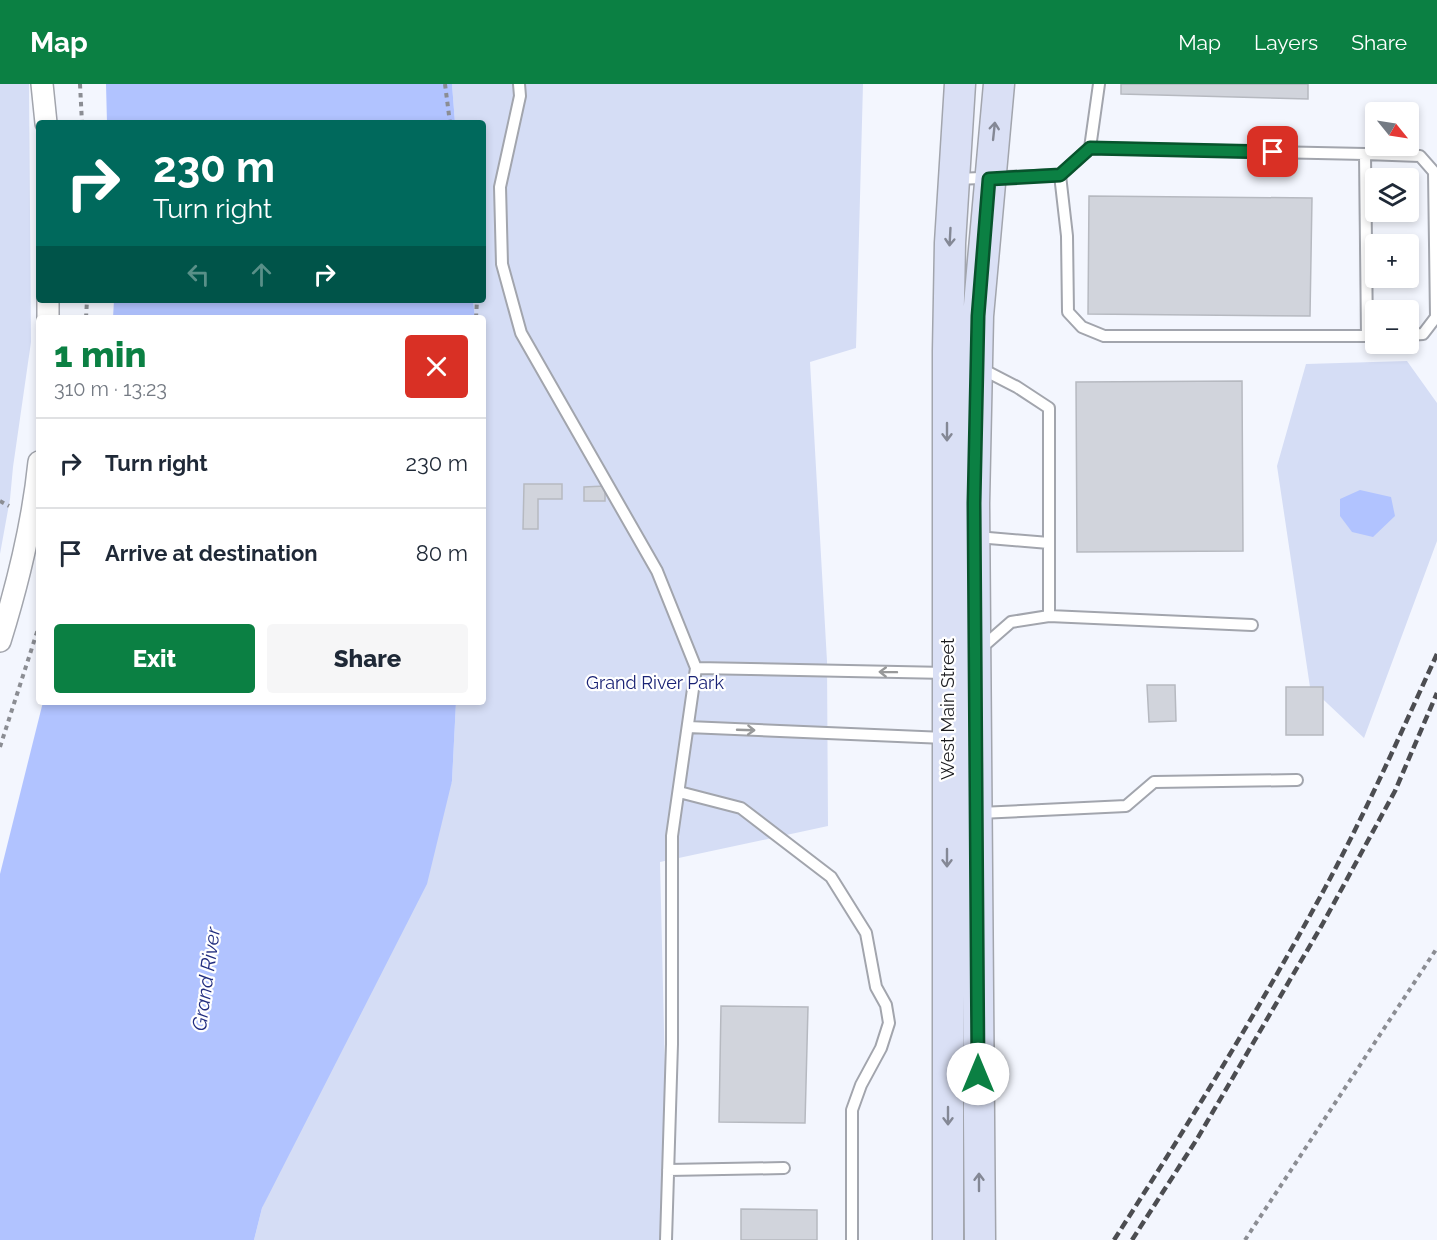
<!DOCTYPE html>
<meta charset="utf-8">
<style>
:root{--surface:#fff;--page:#f6f6f7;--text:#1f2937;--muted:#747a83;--line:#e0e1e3;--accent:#0b8043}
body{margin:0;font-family:Raleway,sans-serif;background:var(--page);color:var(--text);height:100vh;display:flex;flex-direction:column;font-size:22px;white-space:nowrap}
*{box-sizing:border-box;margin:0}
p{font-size:20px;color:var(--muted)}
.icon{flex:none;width:33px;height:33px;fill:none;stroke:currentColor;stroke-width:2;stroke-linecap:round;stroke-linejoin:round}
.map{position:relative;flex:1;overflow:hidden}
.details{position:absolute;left:36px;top:231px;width:450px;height:390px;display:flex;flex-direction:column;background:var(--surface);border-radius:6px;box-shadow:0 3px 9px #0003}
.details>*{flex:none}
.top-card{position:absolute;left:36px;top:36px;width:450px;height:183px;border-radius:6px;box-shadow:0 3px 9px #0003;background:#00695c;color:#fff;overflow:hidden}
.needle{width:39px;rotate:120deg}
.tools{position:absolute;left:1365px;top:18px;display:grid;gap:12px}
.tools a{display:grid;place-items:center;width:54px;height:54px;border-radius:6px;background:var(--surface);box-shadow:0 3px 9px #0003;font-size:30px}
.pin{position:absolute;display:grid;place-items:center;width:51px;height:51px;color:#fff;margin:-26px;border-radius:12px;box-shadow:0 3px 9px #0006}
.me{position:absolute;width:66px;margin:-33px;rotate:0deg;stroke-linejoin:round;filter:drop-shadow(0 0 4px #0008)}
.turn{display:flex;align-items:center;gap:21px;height:126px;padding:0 18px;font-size:27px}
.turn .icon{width:78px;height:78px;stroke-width:2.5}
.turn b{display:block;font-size:42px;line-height:51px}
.lanes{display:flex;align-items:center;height:57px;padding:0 18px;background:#0003;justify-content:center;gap:30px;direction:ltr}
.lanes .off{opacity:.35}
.round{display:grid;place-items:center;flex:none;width:63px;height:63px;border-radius:6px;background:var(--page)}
.overview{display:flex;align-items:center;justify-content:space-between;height:102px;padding:0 18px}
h1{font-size:36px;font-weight:800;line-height:45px;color:var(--accent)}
.action{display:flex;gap:12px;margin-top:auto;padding:12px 18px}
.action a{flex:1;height:69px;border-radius:6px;background:var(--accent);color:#fff;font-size:24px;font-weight:800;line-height:69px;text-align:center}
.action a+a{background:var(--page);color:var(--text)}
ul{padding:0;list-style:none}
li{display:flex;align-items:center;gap:18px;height:90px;padding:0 18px;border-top:2px solid var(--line)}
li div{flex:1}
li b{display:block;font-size:22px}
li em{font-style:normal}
header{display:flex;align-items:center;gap:36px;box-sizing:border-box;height:84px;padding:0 30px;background:var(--accent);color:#fff}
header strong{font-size:28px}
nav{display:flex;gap:33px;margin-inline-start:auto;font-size:21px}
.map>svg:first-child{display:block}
</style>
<header>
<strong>Map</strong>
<nav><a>Map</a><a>Layers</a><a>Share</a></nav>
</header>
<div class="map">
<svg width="1437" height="1156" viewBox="0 0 1437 1156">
<rect width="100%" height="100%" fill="#f3f6fe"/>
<path fill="#d5ddf5" d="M 0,0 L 29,0 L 31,258 L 13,383 L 10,415 L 0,470 Z
M 452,0 L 863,0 L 856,264 L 810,278 L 827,577 L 828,742 L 660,778 L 669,1156 L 254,1156 L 262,1124 L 452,697 L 456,618 L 483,618 L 483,234 L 475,234 L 473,216 L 483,216 L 483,39 L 455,39 Z
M 1407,277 L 1437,319 L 1437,457 L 1364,654 L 1310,603 L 1277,382 L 1306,280 Z"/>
<path fill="#b1c3ff" d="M 106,0 L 452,0 L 455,39 L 107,39 Z
M 114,216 L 473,216 L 475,234 L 113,234 Z
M 1360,406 L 1391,413 L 1395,432 L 1373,453 L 1352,448 L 1340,432 L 1340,415 Z
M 43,618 L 456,618 L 452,697 L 427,800 L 262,1124 L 254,1156 L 0,1156 L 0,790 Z"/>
<path fill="#d1d4dc" stroke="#b6b9c0" stroke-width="1.5" d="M 1121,0 L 1308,0 L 1308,15 L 1121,10 Z
M 1089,112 L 1312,114 L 1310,232 L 1088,230 Z
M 1242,297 L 1243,467 L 1077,468 L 1076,298 Z
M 524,400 L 562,400 L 562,415 L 538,415 L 538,445 L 523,445 Z
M 605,402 L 605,417 L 584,417 L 584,403 Z
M 1147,601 L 1175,601 L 1176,637 L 1149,638 Z
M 1286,603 L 1323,603 L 1323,651 L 1286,651 Z
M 721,922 L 808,923 L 805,1039 L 719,1038 Z
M 741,1125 L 817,1126 L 817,1156 L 741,1156 Z"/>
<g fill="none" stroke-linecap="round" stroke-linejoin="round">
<defs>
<path id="lane" d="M 519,0 L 520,12 L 500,103 L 502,180 L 521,249 L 657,487 L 696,584 L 672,752 L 672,960 L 666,1156
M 1090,64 L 1099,0
M 1365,70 L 1420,72 L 1434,88 L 1436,233 L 1423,250 L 1408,251
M 956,95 L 1060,91 L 1090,64 L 1365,70 L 1367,252 L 1104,252 L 1082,243 L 1068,228 L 1067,152 L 1060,91
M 977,453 L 1049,459
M 1049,532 L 1252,541
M 979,566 L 1011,538 L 1049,532 L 1049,324 L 1017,303 L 980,284
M 696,584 L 947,589
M 688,643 L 945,654
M 679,708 L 741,724 L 831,793 L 866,849 L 876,903 L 886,921 L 889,939 L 881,964 L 861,1001 L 852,1026 L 852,1156
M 979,729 L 1126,722 L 1154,698 L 1297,696
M 668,1086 L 784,1084"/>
<path id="street" d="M 42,0 L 46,39
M 48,234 L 48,216
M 0,557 C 18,499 33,438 39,378"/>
<path id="secondary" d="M 948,1156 L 948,267 L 950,159 L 960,0
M 980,1156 L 974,419 L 978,232 L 999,0"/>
</defs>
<use href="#lane" stroke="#a2a5ad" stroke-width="14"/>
<use href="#street" stroke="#a2a5ad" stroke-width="24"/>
<use href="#secondary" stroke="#a2a5ad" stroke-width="33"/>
<path stroke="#8b8d93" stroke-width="4" stroke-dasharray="4.5 4.5" stroke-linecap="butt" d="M 80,0 L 82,39
M 445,0 L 450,39
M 86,234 L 87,216
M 476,234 L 477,216
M 0,417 L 9,422
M 0,663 L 39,542
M 1245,1156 L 1437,864"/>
<use href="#lane" stroke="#fff" stroke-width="10"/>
<use href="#street" stroke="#fff" stroke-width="21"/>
<use href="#secondary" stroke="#dae0f5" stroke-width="30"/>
<path stroke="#4c4d51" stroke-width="4.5" stroke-dasharray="9 4.5" stroke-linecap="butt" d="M 1114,1156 C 1188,1041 1260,924 1325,804 C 1366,728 1401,649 1437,570
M 1132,1156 L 1197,1055 L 1322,841 L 1395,707 L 1437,609"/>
</g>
<defs><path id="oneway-shaft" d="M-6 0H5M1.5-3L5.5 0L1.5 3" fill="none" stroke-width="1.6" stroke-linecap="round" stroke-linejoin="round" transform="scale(1.5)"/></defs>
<g stroke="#848895">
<use href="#oneway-shaft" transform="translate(994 47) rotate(-84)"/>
<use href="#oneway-shaft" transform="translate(950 153) rotate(93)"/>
<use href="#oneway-shaft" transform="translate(947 348) rotate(90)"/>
<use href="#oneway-shaft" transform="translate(947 774) rotate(90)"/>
<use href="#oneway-shaft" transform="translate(948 1032) rotate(90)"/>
<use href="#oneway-shaft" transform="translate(979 1098) rotate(-90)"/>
</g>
<g stroke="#98999a">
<use href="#oneway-shaft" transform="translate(888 588) rotate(-179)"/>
<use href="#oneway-shaft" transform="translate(746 646) rotate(2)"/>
</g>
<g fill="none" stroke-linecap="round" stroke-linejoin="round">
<defs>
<path id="route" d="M 978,990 L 974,419 L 978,232 L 989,95 L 1060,91 L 1090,64 L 1273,68"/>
</defs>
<use href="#route" stroke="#07532c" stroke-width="15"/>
<use href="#route" stroke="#0b8043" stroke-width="10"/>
</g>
<g text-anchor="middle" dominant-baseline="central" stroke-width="4.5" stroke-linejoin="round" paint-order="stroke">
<g font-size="18" fill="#1a2375" stroke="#fff">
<text x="655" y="598">Grand River Park</text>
</g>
<g font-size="18" fill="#1b1c1f" stroke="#fff">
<text transform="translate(947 625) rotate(-90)">West Main Street</text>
</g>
<g font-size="20" font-style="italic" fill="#212d7f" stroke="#fff">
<text transform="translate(206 895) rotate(-82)">Grand River</text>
</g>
</g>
</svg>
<div class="tools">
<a><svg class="needle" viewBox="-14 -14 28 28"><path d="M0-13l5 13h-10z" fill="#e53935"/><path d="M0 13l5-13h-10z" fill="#747a83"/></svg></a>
<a><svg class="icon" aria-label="layers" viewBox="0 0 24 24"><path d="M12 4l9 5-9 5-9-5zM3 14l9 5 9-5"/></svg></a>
<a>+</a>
<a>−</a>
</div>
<div class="pin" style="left:1273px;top:68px;background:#d93025"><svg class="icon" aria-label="arrive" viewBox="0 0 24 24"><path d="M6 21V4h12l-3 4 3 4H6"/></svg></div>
<svg class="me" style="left:978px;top:990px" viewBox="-20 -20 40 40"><circle r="19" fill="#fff"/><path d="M0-13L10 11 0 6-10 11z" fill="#0b8043"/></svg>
<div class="top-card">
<div class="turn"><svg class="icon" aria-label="right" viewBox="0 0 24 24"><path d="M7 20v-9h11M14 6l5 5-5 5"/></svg><div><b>230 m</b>Turn right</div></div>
<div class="lanes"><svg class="icon off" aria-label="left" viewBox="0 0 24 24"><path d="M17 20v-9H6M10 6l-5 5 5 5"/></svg><svg class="icon off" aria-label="ahead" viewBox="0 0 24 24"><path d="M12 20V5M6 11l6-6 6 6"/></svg><svg class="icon" aria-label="right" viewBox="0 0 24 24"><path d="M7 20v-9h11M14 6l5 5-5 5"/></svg></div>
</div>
<section class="details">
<div class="overview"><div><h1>1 min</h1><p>310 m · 13:23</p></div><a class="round" style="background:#d93025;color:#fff"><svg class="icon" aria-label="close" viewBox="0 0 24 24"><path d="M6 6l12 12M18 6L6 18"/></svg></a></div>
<ul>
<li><svg class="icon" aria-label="right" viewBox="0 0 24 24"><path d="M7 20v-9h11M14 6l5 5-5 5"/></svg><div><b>Turn right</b></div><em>230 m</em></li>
<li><svg class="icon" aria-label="arrive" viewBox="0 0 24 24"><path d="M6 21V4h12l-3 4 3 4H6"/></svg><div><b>Arrive at destination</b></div><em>80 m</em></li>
</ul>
<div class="action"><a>Exit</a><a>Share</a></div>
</section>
</div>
